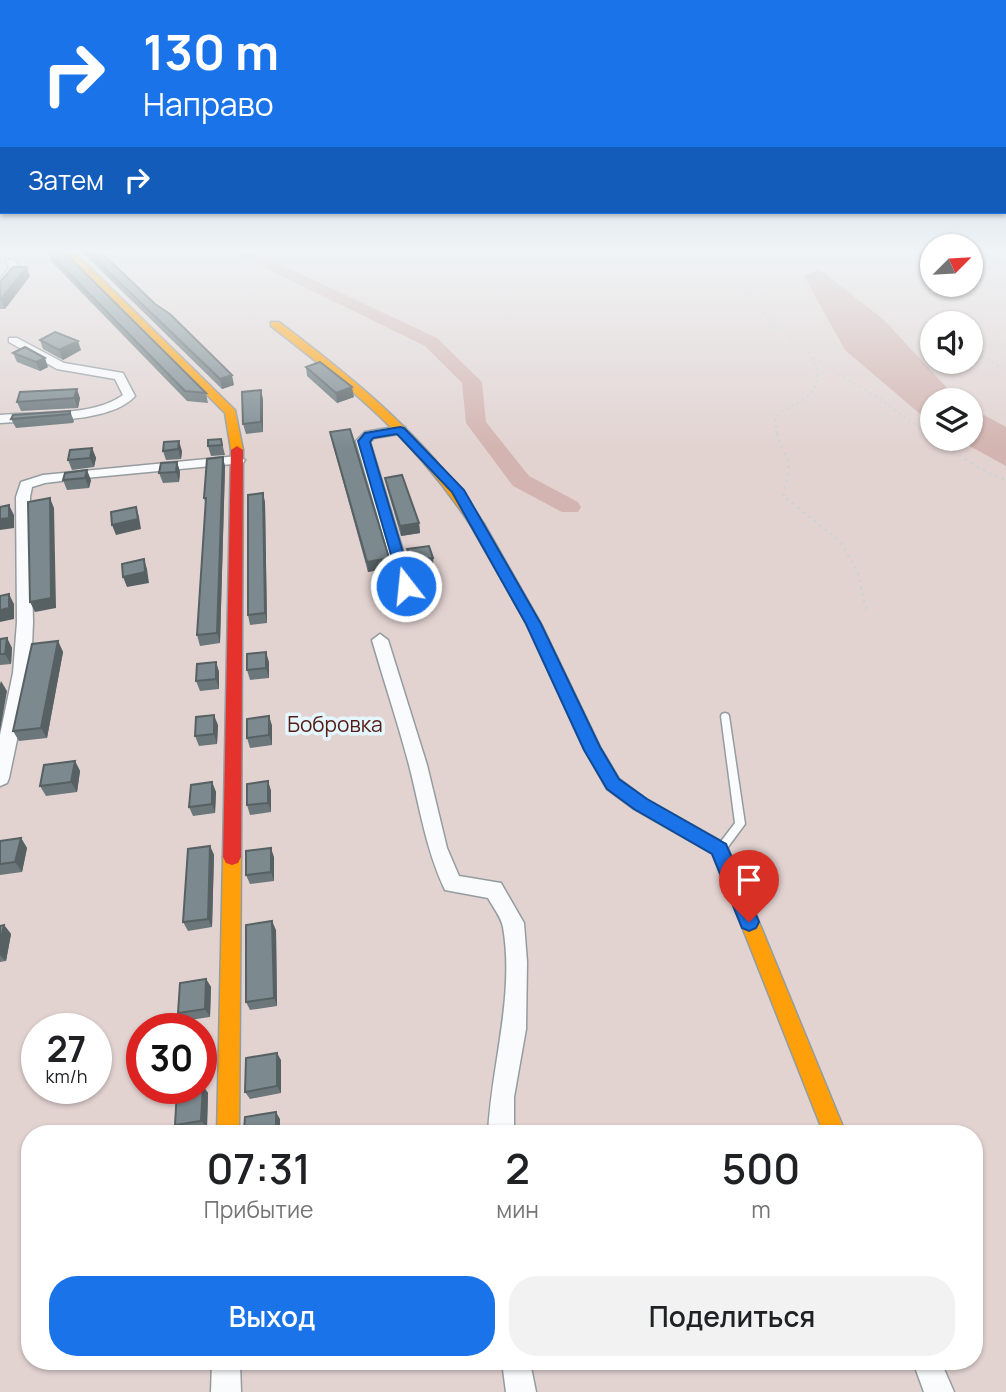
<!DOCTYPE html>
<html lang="ru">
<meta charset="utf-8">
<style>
:root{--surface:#fff;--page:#f2f2f2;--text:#202124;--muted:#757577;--accent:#1a73e8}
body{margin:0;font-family:Manrope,sans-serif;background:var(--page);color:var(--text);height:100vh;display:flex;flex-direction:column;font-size:26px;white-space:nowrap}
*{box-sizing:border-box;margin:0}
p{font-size:23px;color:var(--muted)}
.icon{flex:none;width:38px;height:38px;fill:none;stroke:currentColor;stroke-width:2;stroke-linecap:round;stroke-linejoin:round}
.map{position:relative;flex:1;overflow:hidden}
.panel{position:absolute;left:21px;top:1125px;width:962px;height:245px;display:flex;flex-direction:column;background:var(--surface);border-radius:28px;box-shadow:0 2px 5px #0004}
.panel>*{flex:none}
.banner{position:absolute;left:0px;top:0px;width:1006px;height:214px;box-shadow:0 2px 5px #0004;background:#1a73e8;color:#fff;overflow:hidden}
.needle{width:46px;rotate:66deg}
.controls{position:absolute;left:920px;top:234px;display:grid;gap:14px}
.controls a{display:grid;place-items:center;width:63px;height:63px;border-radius:50%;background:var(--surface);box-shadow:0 2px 5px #0004;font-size:35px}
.speed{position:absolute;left:21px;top:1013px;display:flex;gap:14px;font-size:35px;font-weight:700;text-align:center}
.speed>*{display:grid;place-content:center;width:91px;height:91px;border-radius:50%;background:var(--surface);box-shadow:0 2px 5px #0004;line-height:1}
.speed small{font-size:18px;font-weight:400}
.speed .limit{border:10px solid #d22;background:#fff;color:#111}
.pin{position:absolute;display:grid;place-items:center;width:60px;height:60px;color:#fff;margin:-72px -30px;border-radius:50% 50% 50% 0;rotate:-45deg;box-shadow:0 0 7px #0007}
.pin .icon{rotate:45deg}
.me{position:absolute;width:77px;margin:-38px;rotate:344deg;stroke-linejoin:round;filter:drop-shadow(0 0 5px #0008)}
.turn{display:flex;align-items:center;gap:24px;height:147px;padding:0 28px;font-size:32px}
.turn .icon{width:91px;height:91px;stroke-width:2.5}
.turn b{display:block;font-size:49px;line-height:60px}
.then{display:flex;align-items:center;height:66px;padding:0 28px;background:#0003;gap:14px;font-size:26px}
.eta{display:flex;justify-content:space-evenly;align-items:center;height:119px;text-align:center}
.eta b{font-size:42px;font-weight:600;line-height:49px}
.primary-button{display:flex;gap:14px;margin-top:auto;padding:14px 28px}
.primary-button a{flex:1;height:80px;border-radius:28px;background:var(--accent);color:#fff;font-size:28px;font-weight:600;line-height:80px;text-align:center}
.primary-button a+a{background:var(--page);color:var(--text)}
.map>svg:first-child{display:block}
</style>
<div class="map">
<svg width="1006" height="1392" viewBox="0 0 1006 1392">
<rect width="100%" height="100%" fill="#dde7eb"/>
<path fill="#e2d3d1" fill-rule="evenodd" d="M 0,253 L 933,253 L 933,285 L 971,285 L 971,253 L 1006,253 L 1006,1392 L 0,1392 ZM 933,324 L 971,324 L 971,362 L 933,362 ZM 933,401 L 971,401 L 971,439 L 933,439 ZM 37,1029 L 96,1029 L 96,1088 L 37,1088 ZM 142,1029 L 201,1029 L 201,1088 L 142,1088 ZM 30,1134 L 975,1134 L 975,1362 L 30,1362 Z"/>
<path fill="#d3b4b0" d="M 819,269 L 884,320 L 959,401 L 933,401 L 933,425 L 845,350 L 804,276 Z
M 971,408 L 1006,427 L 1006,466 L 957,439 L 971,439 Z"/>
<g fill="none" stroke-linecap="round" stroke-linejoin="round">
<path fill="#d3b4b0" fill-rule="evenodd" d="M 235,253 L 256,253 L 437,338 L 482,382 L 486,422 L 529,476 L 578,502 L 581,507 L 578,512 L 562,512 L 513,486 L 466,423 L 462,383 L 425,346 Z"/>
<defs>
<path id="lane" d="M 725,713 L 728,714 L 729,716 L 745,824 L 725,851 L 721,852 L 717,851 L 716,848 L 735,823 L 721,716 L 722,714 Z"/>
<path id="street" d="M 6,260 L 14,260 L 19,268 L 4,289 L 0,290 L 0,280 L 9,268 Z
M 9,338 L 17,338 L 64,363 L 123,373 L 135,396 C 110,424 36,420 0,423 L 0,415 C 35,412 94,417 123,395 L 115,379 L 57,369 L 9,342 Z
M 400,426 L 405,427 L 405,433 L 374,438 L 370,442 L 420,607 L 412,612 L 404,607 L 356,441 L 365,432 Z
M 238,456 L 245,460 L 243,463 L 85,478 L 45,483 L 32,487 L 30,497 L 33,622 L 31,673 L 9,778 L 7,783 L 0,786 L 0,735 L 13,673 L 17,622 L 16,497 L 21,482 L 43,475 Z
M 380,634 L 388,640 L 427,765 L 447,848 L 459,876 L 501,883 L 524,923 L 527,962 L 526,1029 L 514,1097 L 514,1134 L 488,1134 C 491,1066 515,996 503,927 C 501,917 493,907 488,898 L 445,890 C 426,850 420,808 409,765 C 398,723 384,682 372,640 Z
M 212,1362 L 240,1362 L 241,1392 L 211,1392 Z
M 502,1362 L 530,1362 L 536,1392 L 506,1392 Z
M 913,1362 L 941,1362 L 954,1392 L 924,1392 Z"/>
<path id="fast" d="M 477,520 L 484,524 L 541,624 L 600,747 L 619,779 L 646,799 L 726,844 L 740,876 L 738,882 L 731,884 L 724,882 L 713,854 L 634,809 L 607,789 L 585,750 L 527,624 L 470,524 Z"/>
<path id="slow" d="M 66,253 L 75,253 L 235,410 L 243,450 L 241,453 L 237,454 L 231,450 L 225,413 Z
M 271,322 L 279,322 C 358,382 428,439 484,524 L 482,527 L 472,527 C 415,440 353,389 271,326 Z
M 232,849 L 238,851 L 241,857 L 239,1134 L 217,1134 L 223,857 L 226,851 Z
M 731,868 L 738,870 L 740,876 L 846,1134 L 824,1134 L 722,876 L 724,870 Z"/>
<path id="jam" d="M 237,446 L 243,450 L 241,857 L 238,863 L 232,865 L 226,863 L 223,857 L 231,450 Z"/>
</defs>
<use href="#lane" stroke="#949ca0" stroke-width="3"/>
<use href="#street" stroke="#949ca0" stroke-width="3"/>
<use href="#fast" stroke="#949ca0" stroke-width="3"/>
<use href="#slow" stroke="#949ca0" stroke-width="3"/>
<use href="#jam" stroke="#949ca0" stroke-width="3"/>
<path stroke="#cfd2d3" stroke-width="2" stroke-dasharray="2.5 3.5" stroke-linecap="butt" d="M 724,253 C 732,280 755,308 777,327 C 789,337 806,345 813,359 C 818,369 819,381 813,390 C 804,404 786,405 775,418 L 777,435
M 886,253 L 914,264 L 933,266
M 864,255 L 900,261
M 971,266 L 1006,272
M 945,324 L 943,304 L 948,285
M 971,349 L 1006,370
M 813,358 L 880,399 L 930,435"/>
<path stroke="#cfd2d3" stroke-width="2.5" stroke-dasharray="2.5 4.5" stroke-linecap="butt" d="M 777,433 C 779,444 784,450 788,461 C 791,471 785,485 783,496 L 841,542 L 858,573 L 866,609
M 927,433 L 933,437
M 936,439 L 975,466 L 1006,481"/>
<use href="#lane" fill="#fafbfc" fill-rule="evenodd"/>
<use href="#street" fill="#fafbfc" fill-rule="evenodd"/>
<use href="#fast" fill="#30b455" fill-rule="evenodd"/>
<use href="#slow" fill="#ff9f0a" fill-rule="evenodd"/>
<use href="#jam" fill="#e5322d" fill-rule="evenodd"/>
</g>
<path fill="#6b777b" d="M 49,253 L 206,393 L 208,403 L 187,401 L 51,261 Z
M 83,253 L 102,253 L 234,385 L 222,389 Z
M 30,276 L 5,309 L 0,309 L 0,282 Z
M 40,340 L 81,350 L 63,360 L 43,349 Z
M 13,353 L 48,367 L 40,371 L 17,362 Z
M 306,367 L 354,397 L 337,403 L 307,376 Z
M 261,390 L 263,400 L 263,432 L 246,434 L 243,424 Z
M 80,398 L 78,408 L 21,411 L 17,402 Z
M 70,411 L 74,421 L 73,423 L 16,428 L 11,419 Z
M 330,432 L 389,558 L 390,568 L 368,572 L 332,441 Z
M 221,439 L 225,455 L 211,456 L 208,446 Z
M 164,442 L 182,451 L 181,459 L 166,460 L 163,451 Z
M 92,448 L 96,458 L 94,467 L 72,470 L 68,460 Z
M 223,457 L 225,467 L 220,643 L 200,646 L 197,635 L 206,505 L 204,498 Z
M 177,462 L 180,472 L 179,482 L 163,483 L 159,473 Z
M 65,473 L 91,480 L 89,488 L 67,490 L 63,480 Z
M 385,478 L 419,523 L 420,533 L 401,536 L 387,488 Z
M 263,493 L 265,503 L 267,623 L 250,625 L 248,615 Z
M 407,549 L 434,569 L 412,572 L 408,559 Z
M 7,638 L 12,648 L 11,664 L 0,665 L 0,639 Z
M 58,641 L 63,652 L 47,738 L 19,741 L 13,731 Z
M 216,662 L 219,672 L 219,689 L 200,691 L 196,681 Z
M 269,662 L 269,678 L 250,680 L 247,670 Z
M 269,716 L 272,726 L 272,745 L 250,748 L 247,738 Z
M 218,725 L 217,744 L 199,746 L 195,736 Z
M 75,761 L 80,771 L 77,792 L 46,796 L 40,786 Z
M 268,781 L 271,791 L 271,812 L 250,815 L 247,805 Z
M 212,782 L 216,792 L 215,813 L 193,816 L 189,807 Z
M 21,838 L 27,848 L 22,872 L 0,875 L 0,841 Z
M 210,846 L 214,855 L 212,927 L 188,931 L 183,922 Z
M 274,857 L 274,881 L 250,884 L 246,875 Z
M 4,925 L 11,934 L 6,961 L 0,962 L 0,926 Z
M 276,930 L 277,1006 L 250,1010 L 246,1002 Z
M 206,979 L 211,987 L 210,1017 L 183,1021 L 178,1013 Z
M 281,1060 L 281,1093 L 250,1099 L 245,1092 Z
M 203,1086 L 208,1093 L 207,1127 L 180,1132 L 175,1125 Z
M 240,1362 L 277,1362 L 245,1368 L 239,1365 Z"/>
<path fill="#576164" d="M 27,267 L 30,276 L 5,309 L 1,300 Z
M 78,341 L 81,350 L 63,360 L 59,350 Z
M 45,358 L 48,367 L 40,371 L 36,362 Z
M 232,375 L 234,385 L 222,389 L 220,379 Z
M 352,387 L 354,397 L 337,403 L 336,393 Z
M 77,389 L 80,398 L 78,408 L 74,398 Z
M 261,390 L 263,400 L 263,432 L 261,422 Z
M 179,441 L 182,451 L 181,459 L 178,449 Z
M 92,448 L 96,458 L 94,467 L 90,458 Z
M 223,457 L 225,467 L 220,643 L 217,633 Z
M 177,462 L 180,472 L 179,482 L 176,472 Z
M 87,470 L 91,480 L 89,488 L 85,478 Z
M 263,493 L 265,503 L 267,623 L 265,613 Z
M 50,498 L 54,508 L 56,608 L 35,612 L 30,602 Z
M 9,505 L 14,515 L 14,528 L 0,530 L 0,519 Z
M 136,507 L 139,517 L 141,529 L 116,535 L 112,525 Z
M 419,523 L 420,533 L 401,536 L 400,526 Z
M 389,558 L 390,568 L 368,572 L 367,562 Z
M 433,558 L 434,569 L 412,572 L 411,562 Z
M 144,559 L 147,569 L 149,583 L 127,587 L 123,577 Z
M 9,594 L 14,604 L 14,619 L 0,622 L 0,610 Z
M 7,638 L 12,648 L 11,664 L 5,654 Z
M 58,641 L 63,652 L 47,738 L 41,728 Z
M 266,652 L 269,662 L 269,678 L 266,668 Z
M 216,662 L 219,672 L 219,689 L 216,679 Z
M 1,681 L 7,691 L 0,731 L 0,684 Z
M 214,715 L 218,725 L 217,744 L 214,734 Z
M 269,716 L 272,726 L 272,745 L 269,735 Z
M 75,761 L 80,771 L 77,792 L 71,782 Z
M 268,781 L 271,791 L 271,812 L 268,803 Z
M 212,782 L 216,792 L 215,813 L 212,804 Z
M 21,838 L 27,848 L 22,872 L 15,862 Z
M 210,846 L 214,855 L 212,927 L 208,919 Z
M 271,848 L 274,857 L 274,881 L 271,872 Z
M 272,921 L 276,930 L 277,1006 L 274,998 Z
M 4,925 L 11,934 L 6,961 L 0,955 L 0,943 Z
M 206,979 L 211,987 L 210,1017 L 205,1009 Z
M 277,1053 L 281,1060 L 281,1093 L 277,1086 Z
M 203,1086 L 208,1093 L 207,1127 L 201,1121 Z
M 276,1112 L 280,1119 L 280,1134 L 276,1134 Z"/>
<path fill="#7c8a8f" stroke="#576164" stroke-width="2" d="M 49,253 L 65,253 L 206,393 L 185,391 Z
M 89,253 L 102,253 L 155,304 L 170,314 L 232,375 L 220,379 Z
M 13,267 L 27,267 L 0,300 L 0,282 Z
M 55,332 L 78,341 L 59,350 L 40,340 Z
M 25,347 L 45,358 L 36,362 L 13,353 Z
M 320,362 L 352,387 L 336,393 L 306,367 Z
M 77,389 L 74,398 L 17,402 L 20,392 Z
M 261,390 L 261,422 L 243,424 L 242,392 Z
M 70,411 L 70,414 L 11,419 L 13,415 Z
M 350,429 L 389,558 L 367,562 L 330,432 Z
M 221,439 L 222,445 L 208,446 L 208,440 Z
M 179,441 L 178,449 L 163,451 L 164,442 Z
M 92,448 L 90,458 L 68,460 L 70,450 Z
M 223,457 L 217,633 L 197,635 L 206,498 L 204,498 L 207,459 Z
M 177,462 L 176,472 L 159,473 L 161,463 Z
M 87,470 L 85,478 L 63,480 L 65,473 Z
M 402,475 L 419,523 L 400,526 L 385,478 Z
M 263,493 L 265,613 L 248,615 L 248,495 Z
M 50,498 L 51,598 L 30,602 L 28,502 Z
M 9,505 L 9,518 L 0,519 L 0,507 Z
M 136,507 L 138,519 L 112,525 L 111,512 Z
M 429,546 L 433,558 L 411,562 L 407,549 Z
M 144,559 L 145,572 L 123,577 L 122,564 Z
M 9,594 L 9,608 L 0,610 L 0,596 Z
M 7,638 L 5,654 L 0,654 L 0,639 Z
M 58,641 L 41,728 L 13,731 L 32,644 Z
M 266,652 L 266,668 L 247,670 L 247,654 Z
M 216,662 L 216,679 L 196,681 L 197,664 Z
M 214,715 L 214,734 L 195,736 L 196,717 Z
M 269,716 L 269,735 L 247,738 L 247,719 Z
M 75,761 L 71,782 L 40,786 L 44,765 Z
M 268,781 L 268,803 L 247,805 L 247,784 Z
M 212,782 L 212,804 L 189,807 L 191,785 Z
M 21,838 L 15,862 L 0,864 L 0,841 Z
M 210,846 L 208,919 L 183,922 L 188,849 Z
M 271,848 L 271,872 L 246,875 L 246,851 Z
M 272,921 L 274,998 L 246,1002 L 246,925 Z
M 4,925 L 0,943 L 0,926 Z
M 206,979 L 205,1009 L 178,1013 L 180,983 Z
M 277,1053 L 277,1086 L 245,1092 L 246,1058 Z
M 201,1086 L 203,1086 L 201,1121 L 175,1125 L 177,1090 L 186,1088 L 201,1088 Z
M 276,1112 L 276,1134 L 237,1134 L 237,1130 L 244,1129 L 245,1117 Z
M 240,1362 L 256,1362 L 239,1365 Z"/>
<linearGradient id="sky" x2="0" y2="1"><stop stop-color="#9fb4d2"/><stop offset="0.56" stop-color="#f0f4f6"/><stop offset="1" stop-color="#f0f4f6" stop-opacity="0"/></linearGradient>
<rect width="1006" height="448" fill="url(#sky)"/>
<path fill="#1a73e8" stroke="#114b97" stroke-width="2" d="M 400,427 L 404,428 L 464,490 L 541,624 L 600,747 L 619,779 L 647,799 L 726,844 L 759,922 L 756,928 L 749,931 L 742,928 L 712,854 L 634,809 L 607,789 L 584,750 L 526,624 L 452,492 L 397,434 L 373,438 L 370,442 L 413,586 L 406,590 L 401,589 L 358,441 L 365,433 Z"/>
<g text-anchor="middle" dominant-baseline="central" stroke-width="7" stroke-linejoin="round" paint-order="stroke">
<g font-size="21" fill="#571c14" stroke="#e4f7ff">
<text x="335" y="724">Бобровка</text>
</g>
</g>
</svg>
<div class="controls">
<a><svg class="needle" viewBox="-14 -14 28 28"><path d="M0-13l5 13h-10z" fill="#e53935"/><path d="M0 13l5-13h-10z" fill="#757577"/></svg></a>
<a><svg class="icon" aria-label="sound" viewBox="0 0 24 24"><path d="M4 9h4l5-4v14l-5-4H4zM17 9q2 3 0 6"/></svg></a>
<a><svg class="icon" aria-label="layers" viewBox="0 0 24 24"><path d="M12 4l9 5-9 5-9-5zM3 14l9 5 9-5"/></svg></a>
</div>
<div class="speed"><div>27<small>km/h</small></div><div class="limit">30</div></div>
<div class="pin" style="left:749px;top:922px;background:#d93025"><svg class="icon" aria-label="arrive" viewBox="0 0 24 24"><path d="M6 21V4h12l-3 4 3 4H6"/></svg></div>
<svg class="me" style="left:406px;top:586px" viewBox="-20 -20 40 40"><circle r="17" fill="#1a73e8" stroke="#fff" stroke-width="3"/><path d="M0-11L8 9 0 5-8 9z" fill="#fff"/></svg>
<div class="banner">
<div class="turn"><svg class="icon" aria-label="right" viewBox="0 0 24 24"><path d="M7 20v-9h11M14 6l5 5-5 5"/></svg><div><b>130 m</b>Направо</div></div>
<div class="then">Затем<svg class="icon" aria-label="right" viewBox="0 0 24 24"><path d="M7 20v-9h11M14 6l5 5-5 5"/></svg></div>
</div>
<section class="panel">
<div class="eta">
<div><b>07:31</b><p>Прибытие</p></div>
<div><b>2</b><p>мин</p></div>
<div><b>500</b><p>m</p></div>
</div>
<div class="primary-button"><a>Выход</a><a>Поделиться</a></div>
</section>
</div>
